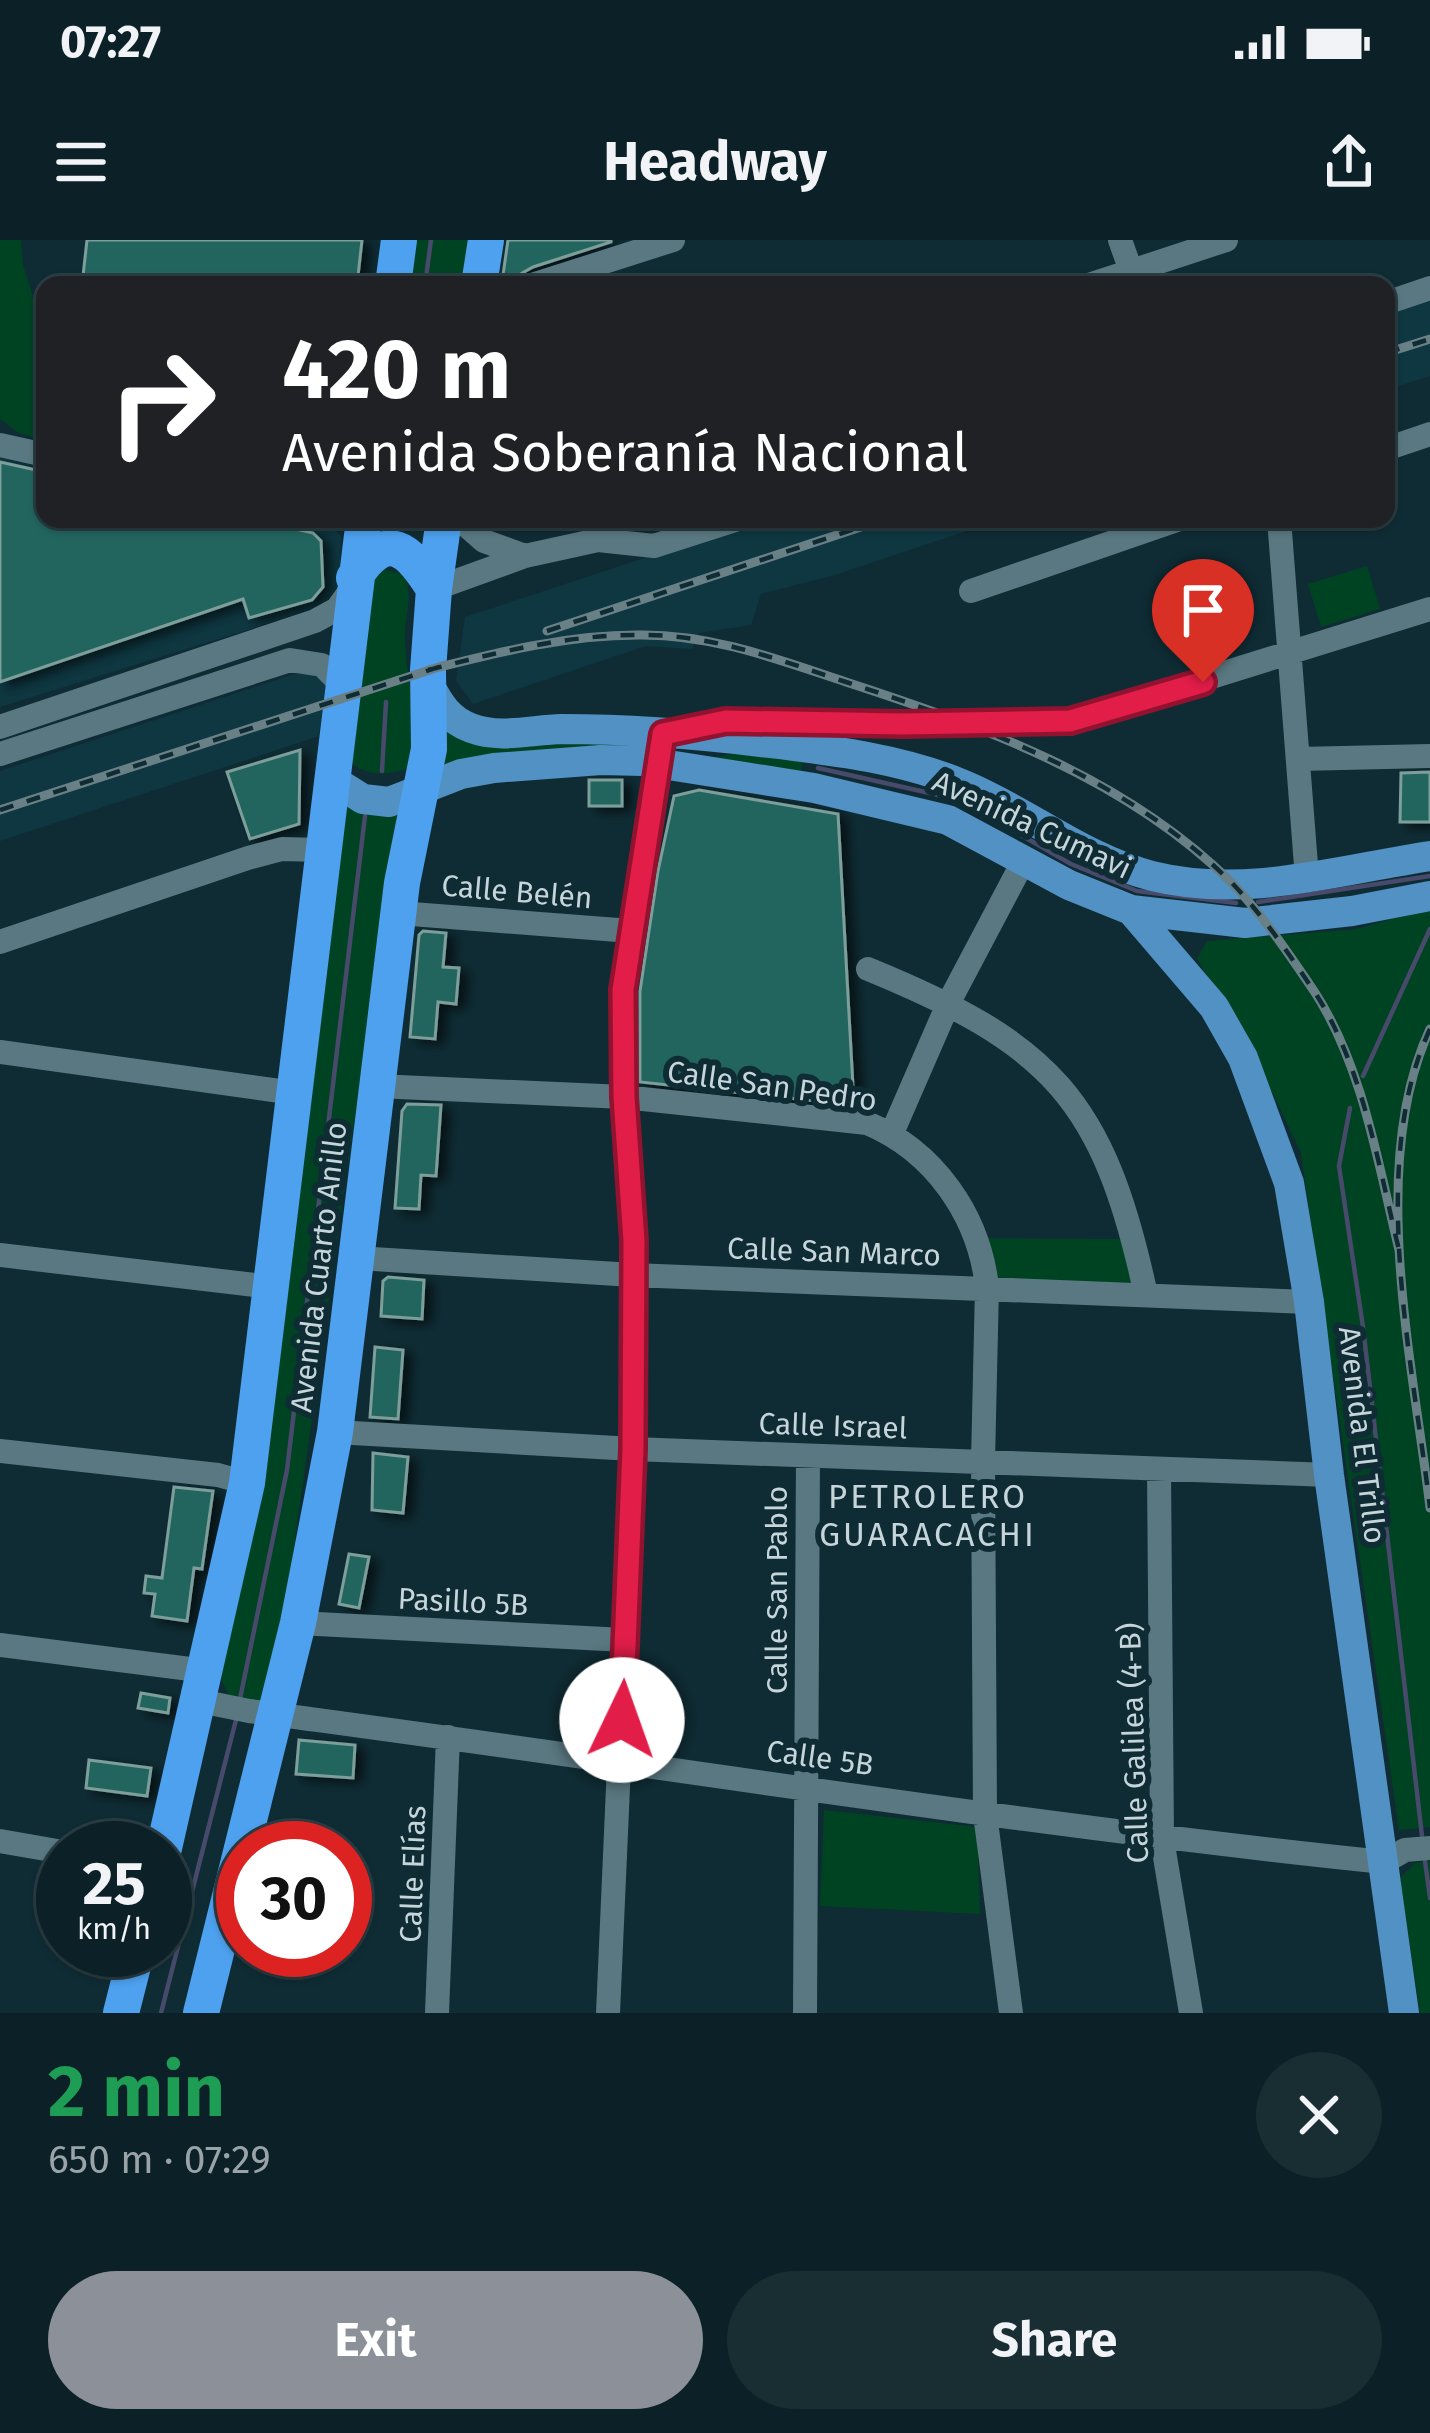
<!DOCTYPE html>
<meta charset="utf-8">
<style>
:root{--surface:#0b2127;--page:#192e33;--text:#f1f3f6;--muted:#9aa3a7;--line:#2b3e44;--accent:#8c9099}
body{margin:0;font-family:"Fira Sans",sans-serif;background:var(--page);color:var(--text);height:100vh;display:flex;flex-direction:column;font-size:45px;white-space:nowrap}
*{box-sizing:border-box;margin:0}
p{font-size:39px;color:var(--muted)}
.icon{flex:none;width:66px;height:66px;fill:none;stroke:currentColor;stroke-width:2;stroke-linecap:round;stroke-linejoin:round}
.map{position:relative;height:1773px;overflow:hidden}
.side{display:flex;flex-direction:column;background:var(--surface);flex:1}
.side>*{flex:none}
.top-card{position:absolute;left:36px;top:36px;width:1359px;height:252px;border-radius:24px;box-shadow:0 3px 9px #0004,0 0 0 3px var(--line);background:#202124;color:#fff;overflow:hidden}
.speed{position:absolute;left:36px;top:1581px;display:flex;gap:24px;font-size:60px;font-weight:700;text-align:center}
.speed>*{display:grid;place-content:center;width:156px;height:156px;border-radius:50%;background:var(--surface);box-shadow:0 3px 9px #0004,0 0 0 3px var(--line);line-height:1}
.speed small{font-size:30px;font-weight:400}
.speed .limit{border:18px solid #d22;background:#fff;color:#111}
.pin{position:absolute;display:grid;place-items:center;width:102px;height:102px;color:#fff;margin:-123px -51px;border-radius:50% 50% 50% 0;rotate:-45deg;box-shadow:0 0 12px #0007}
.pin .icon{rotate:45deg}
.me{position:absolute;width:132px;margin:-66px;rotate:3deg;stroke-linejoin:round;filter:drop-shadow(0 0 9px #0008)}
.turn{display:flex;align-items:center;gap:42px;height:252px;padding:0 48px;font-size:54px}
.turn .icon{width:156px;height:156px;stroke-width:2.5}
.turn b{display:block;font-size:84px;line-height:102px}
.round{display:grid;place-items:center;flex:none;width:126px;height:126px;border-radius:63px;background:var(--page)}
.headline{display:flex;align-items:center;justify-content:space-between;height:204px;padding:0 48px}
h1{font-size:72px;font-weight:700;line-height:90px;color:#1e9e55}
.cta{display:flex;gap:24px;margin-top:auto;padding:24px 48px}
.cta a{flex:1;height:138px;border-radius:72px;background:var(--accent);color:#fff;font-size:48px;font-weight:700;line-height:138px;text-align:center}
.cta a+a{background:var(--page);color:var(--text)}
.status{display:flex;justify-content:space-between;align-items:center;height:84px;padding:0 60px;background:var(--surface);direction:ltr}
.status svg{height:33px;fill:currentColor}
header{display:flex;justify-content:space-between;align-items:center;height:156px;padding:0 48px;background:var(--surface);font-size:54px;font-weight:700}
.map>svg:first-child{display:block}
</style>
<div class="status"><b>07:27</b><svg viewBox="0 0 49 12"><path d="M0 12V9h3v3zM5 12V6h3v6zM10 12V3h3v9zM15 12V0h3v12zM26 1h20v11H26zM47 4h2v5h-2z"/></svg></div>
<header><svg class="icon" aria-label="menu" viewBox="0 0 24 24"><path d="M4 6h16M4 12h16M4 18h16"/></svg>Headway<svg class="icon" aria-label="share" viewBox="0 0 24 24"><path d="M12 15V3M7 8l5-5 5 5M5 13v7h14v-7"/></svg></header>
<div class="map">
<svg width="1430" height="1773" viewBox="0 0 1430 1773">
<defs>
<filter id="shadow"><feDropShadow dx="8" dy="4.5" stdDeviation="6" flood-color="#0009"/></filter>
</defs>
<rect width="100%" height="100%" fill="#0f2c34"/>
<path fill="#0e3741" d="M 1430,60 L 1430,136 L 1386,150 L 1386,74 Z
M 0,216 L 45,225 L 45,279 L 323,279 L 341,296 L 339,344 L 324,366 L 0,467 Z
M 763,279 L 1002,279 L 835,335 L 761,354 L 751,385 L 699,393 L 692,409 L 646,406 L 473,464 L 456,441 L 465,377 Z
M 309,429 L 326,440 L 319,496 L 0,601 L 0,531 Z"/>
<path fill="#004323" d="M 0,0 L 21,0 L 23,25 L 45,95 L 45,201 L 19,193 L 0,179 Z
M 409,0 L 470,0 L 465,45 L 403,45 Z
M 1367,326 L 1380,369 L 1321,387 L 1308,344 Z
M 382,329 L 403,334 C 414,352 406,372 405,392 C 404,436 423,485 407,529 C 380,537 365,535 343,517 L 366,340 Z
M 445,481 L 622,502 L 623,507 L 442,524 Z
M 763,509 L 804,514 L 800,534 L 715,517 Z
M 343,561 L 398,570 L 274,1447 L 259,1461 L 230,1458 L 221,1439 Z
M 1430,668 L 1430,1587 L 1399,1590 L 1301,913 L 1252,809 L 1197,719 L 1207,701 L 1357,689 Z
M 982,998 L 1126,999 L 1134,1043 L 999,1039 L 993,1034 Z
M 824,1570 L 977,1587 L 980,1674 L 820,1666 Z
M 1430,1621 L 1430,1773 L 1420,1773 L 1400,1638 L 1415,1623 Z"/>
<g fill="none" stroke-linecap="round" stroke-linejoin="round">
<path stroke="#484a6b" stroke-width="4.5" d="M 425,45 L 431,0
M 818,528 L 934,554 L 978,570 L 1071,624 L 1137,651 L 1236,663
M 382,531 L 386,462
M 1258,662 L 1430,636
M 1363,836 L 1430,689
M 1350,868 L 1339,926 L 1363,1087 L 1422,1596
M 240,1459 L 287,1230 L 365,576
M 1425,1621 L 1430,1658
M 161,1773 L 237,1476"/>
</g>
<path fill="#22655e" stroke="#7d9e9a" stroke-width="3" filter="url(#shadow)" d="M 87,0 L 362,0 L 357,45 L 82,45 Z
M 508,0 L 611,0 L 611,2 L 533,27 L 510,40 L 503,35 Z
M 0,222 L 45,232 L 45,279 L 253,279 L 313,293 L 321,301 L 323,347 L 312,360 L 249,378 L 243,359 L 0,442 Z
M 300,510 L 299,584 L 250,599 L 227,532 Z
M 1430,532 L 1430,582 L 1400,582 L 1401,533 Z
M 589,540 L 622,540 L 622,566 L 589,566 Z
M 699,550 L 838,574 L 854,865 L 640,842 L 640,751 L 658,631 L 674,556 Z
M 423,691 L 446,693 L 443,727 L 459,728 L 456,764 L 438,762 L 435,799 L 410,797 L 419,695 Z
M 407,864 L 441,865 L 436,936 L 421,935 L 419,969 L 395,968 L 402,871 Z
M 388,1037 L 424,1040 L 422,1079 L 381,1076 L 383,1041 Z
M 375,1107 L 403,1110 L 398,1179 L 370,1177 Z
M 373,1213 L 408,1217 L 403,1273 L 372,1270 Z
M 174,1247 L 213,1251 L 202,1329 L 194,1328 L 187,1381 L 152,1376 L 155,1354 L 144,1353 L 146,1336 L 162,1338 Z
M 349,1314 L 369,1317 L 359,1368 L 339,1364 Z
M 141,1453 L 170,1458 L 168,1473 L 138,1468 Z
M 299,1500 L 355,1505 L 353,1538 L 296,1534 Z
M 89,1520 L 151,1528 L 147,1556 L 86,1548 Z"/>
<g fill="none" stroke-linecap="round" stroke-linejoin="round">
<path stroke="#5a7881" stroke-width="24" d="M 1120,0 L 1131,31
M 532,45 L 673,0
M 1089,45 L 1226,0
M 1386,63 L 1430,48
M 0,205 L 45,215
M 1386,209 L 1430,194
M 459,279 L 484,301 L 525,316
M 1279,279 L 1307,638
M 598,300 L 654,306 L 738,279
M 434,349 L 525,316 L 598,300 L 614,279
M 971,351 L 1180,279
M 0,487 L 315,381 L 337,369 L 352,348
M 690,488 L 726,481 L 903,484 L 1070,481 L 1430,369
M 0,514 L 290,420 L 322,425 L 342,445
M 1298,519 L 1430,516
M 399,673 L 631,691
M 0,702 L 248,618 L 282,609 L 322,610
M 868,729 C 1051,804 1104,859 1146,1055
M 0,812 L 294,853
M 377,846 L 624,857 L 867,883 C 934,911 979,975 987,1047 L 983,1221 L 985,1574 L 1011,1773
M 892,893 L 949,762 L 1024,620
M 0,1015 L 272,1047
M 357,1018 L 633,1035 L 1309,1062
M 335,1192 L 633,1209 L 1329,1235
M 0,1211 L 218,1235 L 247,1243
M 1159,1230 L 1162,1599 L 1191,1773
M 298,1383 L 625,1400
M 0,1405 L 206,1431
M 200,1461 L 249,1471 C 627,1520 1004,1583 1384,1622 L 1405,1610 L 1430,1608
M 0,1601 L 63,1612
M 437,1773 L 448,1497
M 608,1773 L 633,1209 L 634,1001 L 624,857 L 623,750 L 661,507
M 805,1773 L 808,1216"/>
<path stroke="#5291c3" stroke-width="30" d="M 429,444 C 439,464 449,480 471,488 C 500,499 531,490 561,489 C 627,489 695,494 761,502 C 828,510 902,518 964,545 C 1029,572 1082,618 1152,636 C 1245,659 1338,630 1430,616
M 331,539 L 363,559 L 389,562 L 461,534 L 494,528 L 601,520 L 643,521 L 814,548 L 948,580 L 1069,645 L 1131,670 L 1245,683 L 1352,671 L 1430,656
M 1131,670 L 1214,767 L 1243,818 L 1289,943 L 1309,1062 L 1329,1235 L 1404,1773"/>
<path stroke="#4da1ef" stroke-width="36" d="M 393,45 L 399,0
M 479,45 L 486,0
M 354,338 C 387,287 409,309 434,349
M 164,1608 L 247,1243 L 364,279
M 121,1773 L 137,1710
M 201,1773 L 298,1383 L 335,1192 L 402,643 L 429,509 L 428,430 L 434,349 L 444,279"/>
<defs>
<path id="rail" d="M 1386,113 L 1430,99
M 547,391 L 885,279
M 428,430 C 499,412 570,394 643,395 C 715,395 779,420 846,442 C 984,487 1126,538 1231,642 C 1262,674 1289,714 1314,751 C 1363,826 1378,924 1399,1010
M 0,570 L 445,425
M 1430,789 C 1367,924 1413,1123 1430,1268"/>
</defs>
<use href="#rail" stroke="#6a8087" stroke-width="9"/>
<use href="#rail" stroke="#0f2c34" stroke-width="4.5" stroke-dasharray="14" stroke-linecap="butt"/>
</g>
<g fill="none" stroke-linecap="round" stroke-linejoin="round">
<defs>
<path id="route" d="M 622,1480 L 633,1209 L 634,1001 L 624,857 L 623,750 L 663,494 L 726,481 L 903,484 L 1070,481 L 1203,442"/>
</defs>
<use href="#route" stroke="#92132f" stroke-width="30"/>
<use href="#route" stroke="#e11d48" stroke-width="21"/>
</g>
<g text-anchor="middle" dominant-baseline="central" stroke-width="12" stroke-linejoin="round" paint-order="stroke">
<g font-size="30" fill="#c5d5da" stroke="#0f2c34">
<text transform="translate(1032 585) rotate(25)">Avenida Cumavi</text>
<text transform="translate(517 652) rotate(5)">Calle Belén</text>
<text transform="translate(772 846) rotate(8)">Calle San Pedro</text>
<text transform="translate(834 1012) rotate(2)">Calle San Marco</text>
<text transform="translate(319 1027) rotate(-83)">Avenida Cuarto Anillo</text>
<text transform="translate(833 1186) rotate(2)">Calle Israel</text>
<text transform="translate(1362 1195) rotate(83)">Avenida El Trillo</text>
<text transform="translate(777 1350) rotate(-90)">Calle San Pablo</text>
<text transform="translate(463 1362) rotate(3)">Pasillo 5B</text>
<text transform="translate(1134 1503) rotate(-92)">Calle Galilea (4-B)</text>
<text transform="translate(820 1518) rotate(8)">Calle 5B</text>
<text transform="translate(413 1634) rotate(-88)">Calle Elías</text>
</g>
<g font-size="33" letter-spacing="3" fill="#c5d5da" stroke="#0f2c34">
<text x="928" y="1257">PETROLERO<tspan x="928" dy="38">GUARACACHI</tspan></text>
</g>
</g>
</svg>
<div class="speed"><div>25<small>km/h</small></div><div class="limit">30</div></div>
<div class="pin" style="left:1203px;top:442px;background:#d93025"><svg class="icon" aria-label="arrive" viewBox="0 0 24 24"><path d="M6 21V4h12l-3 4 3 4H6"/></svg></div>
<svg class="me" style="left:622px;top:1480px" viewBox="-20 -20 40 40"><circle r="19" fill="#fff"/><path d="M0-13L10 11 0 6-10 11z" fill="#e11d48"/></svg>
<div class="top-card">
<div class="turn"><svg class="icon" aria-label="right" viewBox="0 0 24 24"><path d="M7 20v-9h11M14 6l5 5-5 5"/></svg><div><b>420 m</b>Avenida Soberanía Nacional</div></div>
</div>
</div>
<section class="side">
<div class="headline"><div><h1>2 min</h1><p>650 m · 07:29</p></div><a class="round"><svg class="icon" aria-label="close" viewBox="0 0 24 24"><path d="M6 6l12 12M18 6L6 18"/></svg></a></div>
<div class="cta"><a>Exit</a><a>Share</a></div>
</section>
